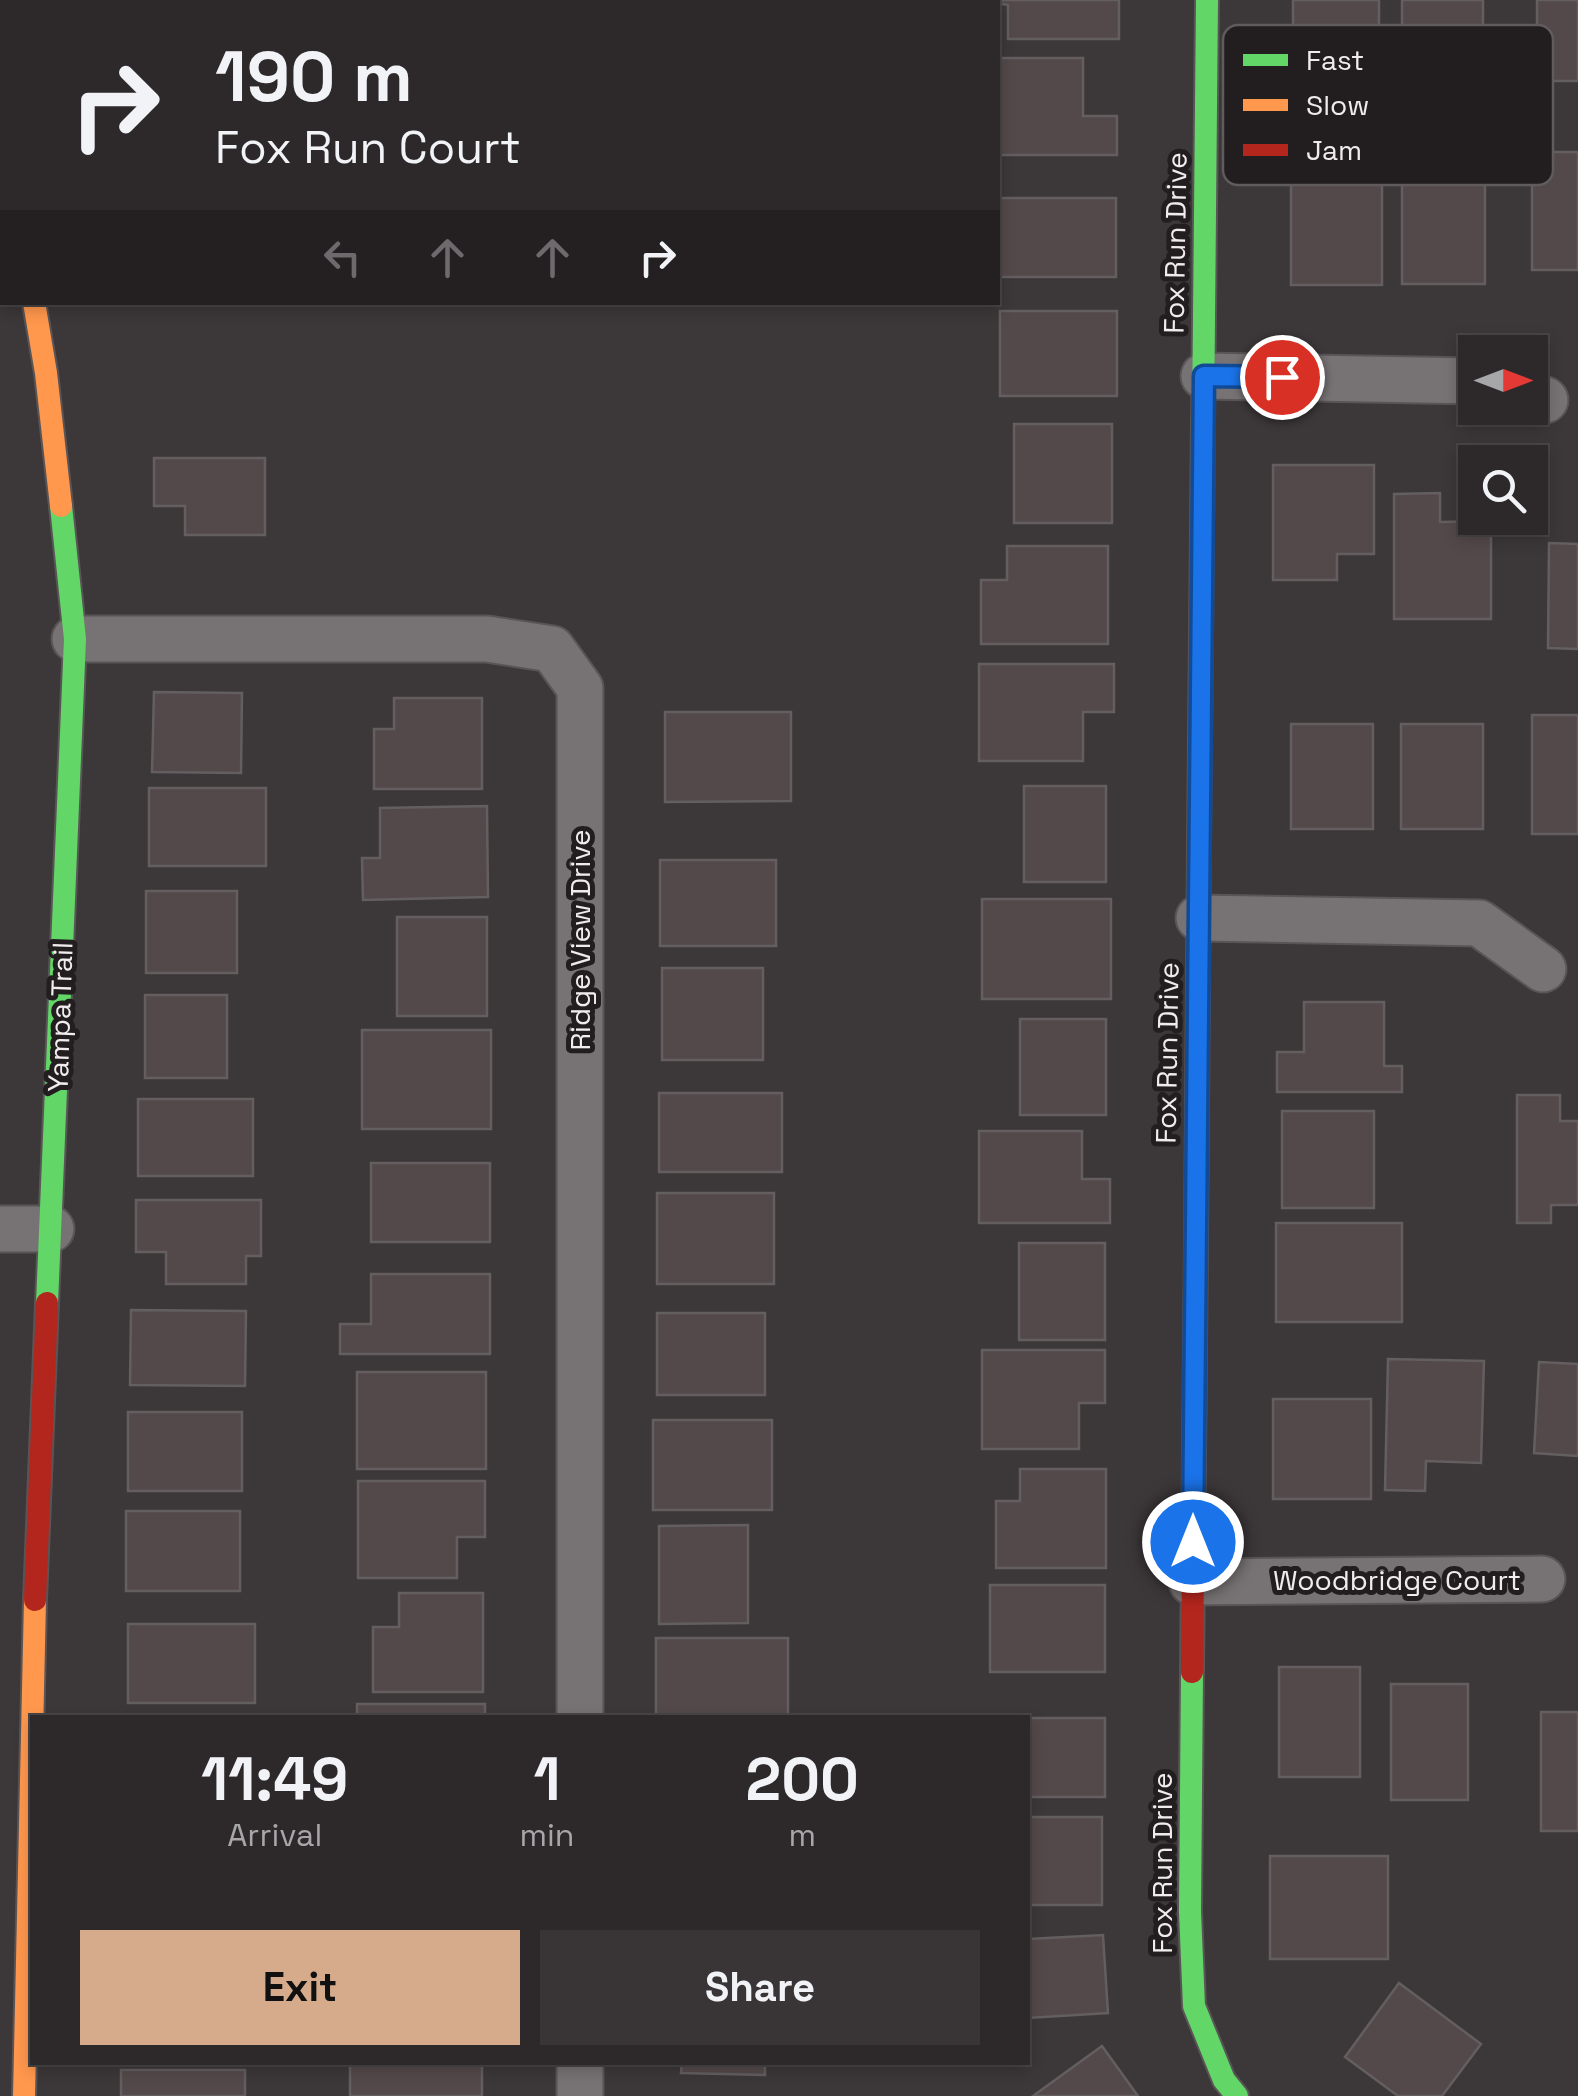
<!DOCTYPE html>
<style>
:root{--surface:#2d292b;--page:#393537;--text:#f1f3f6;--muted:#a7a6a9;--line:#484547;--accent:#d6ab8b}
body{margin:0;font-family:"Space Grotesk",sans-serif;background:var(--page);color:var(--text);height:100vh;display:flex;flex-direction:column;font-size:38px;white-space:nowrap}
*{box-sizing:border-box;margin:0}
p{font-size:32px;color:var(--muted)}
.icon{flex:none;width:55px;height:55px;fill:none;stroke:currentColor;stroke-width:2;stroke-linecap:round;stroke-linejoin:round}
.map{position:relative;flex:1;overflow:hidden}
.panel{position:absolute;left:30px;top:1715px;width:1000px;height:350px;display:flex;flex-direction:column;background:var(--surface);border-radius:0px;box-shadow:0 5px 15px #0003,0 0 0 2px var(--line)}
.panel>*{flex:none}
.hud{position:absolute;left:0px;top:0px;width:1000px;height:305px;box-shadow:0 5px 15px #0003,0 0 0 2px var(--line);background:#2d292b;color:var(--text);overflow:hidden}
.needle{width:65px;rotate:90deg}
.tools{position:absolute;left:1458px;top:335px;display:grid;gap:20px}
.tools a{display:grid;place-items:center;width:90px;height:90px;border-radius:0px;background:var(--surface);box-shadow:0 5px 15px #0003,0 0 0 2px var(--line);font-size:50px}
.pin{position:absolute;display:grid;place-items:center;width:85px;height:85px;color:#fff;margin:-42px;border:5px solid #fff;border-radius:50%;box-shadow:0 2px 10px #0007}
.me{position:absolute;width:110px;margin:-55px;rotate:0deg;stroke-linejoin:round;filter:drop-shadow(0 0 8px #0008)}
.turn{display:flex;align-items:center;gap:35px;height:210px;padding:0 50px;font-size:45px}
.turn .icon{width:130px;height:130px;stroke-width:2.5}
.turn b{display:block;font-size:70px;line-height:85px}
.lanes{display:flex;align-items:center;height:95px;padding:0 50px;background:#0003;justify-content:center;gap:50px;direction:ltr}
.lanes .off{opacity:.35}
.eta{display:flex;justify-content:space-evenly;align-items:center;height:170px;text-align:center}
.eta b{font-size:60px;font-weight:600;line-height:70px}
.action{display:flex;gap:20px;margin-top:auto;padding:20px 50px}
.action a{flex:1;height:115px;border-radius:0px;background:var(--accent);color:#111;font-size:40px;font-weight:600;line-height:115px;text-align:center}
.action a+a{background:var(--page);color:var(--text)}
.map>svg:first-child{display:block}
</style>
<div class="map">
<svg width="1578" height="2096" viewBox="0 0 1578 2096">
<rect width="100%" height="100%" fill="#3c3739"/>
<path fill="#54494a" stroke="#635e60" stroke-width="2.5" d="M 981,0 L 1119,0 L 1119,39 L 1008,39 L 1008,5 Z
M 1293,0 L 1379,0 L 1379,82 L 1293,82 Z
M 1402,0 L 1483,0 L 1483,66 L 1402,66 Z
M 1537,0 L 1578,0 L 1578,81 L 1537,81 Z
M 998,58 L 1083,58 L 1083,116 L 1117,116 L 1117,155 L 998,155 Z
M 1532,152 L 1578,152 L 1578,270 L 1532,270 Z
M 1402,168 L 1485,168 L 1485,284 L 1402,284 Z
M 1291,171 L 1382,171 L 1382,285 L 1291,285 Z
M 998,198 L 1116,198 L 1116,277 L 998,277 Z
M 1000,311 L 1117,311 L 1117,396 L 1000,396 Z
M 1014,424 L 1112,424 L 1112,523 L 1014,523 Z
M 154,458 L 265,458 L 265,535 L 185,535 L 185,506 L 154,506 Z
M 1273,465 L 1374,465 L 1374,554 L 1337,554 L 1337,580 L 1273,580 Z
M 1440,493 L 1440,522 L 1491,521 L 1491,619 L 1394,619 L 1394,494 Z
M 1549,543 L 1578,544 L 1578,649 L 1548,648 Z
M 1007,546 L 1108,546 L 1108,644 L 981,644 L 981,580 L 1007,580 Z
M 979,664 L 1114,664 L 1114,712 L 1083,712 L 1083,761 L 979,761 Z
M 154,692 L 242,693 L 241,773 L 152,772 Z
M 394,698 L 482,698 L 482,789 L 374,789 L 374,729 L 394,729 Z
M 665,712 L 791,712 L 791,801 L 665,802 Z
M 1532,715 L 1578,715 L 1578,834 L 1532,834 Z
M 1291,724 L 1373,724 L 1373,829 L 1291,829 Z
M 1401,724 L 1483,724 L 1483,829 L 1401,829 Z
M 1024,786 L 1106,786 L 1106,882 L 1024,882 Z
M 149,788 L 266,788 L 266,866 L 149,866 Z
M 487,806 L 488,897 L 363,900 L 362,858 L 380,858 L 380,808 Z
M 660,860 L 776,860 L 776,946 L 660,946 Z
M 146,891 L 237,891 L 237,973 L 146,973 Z
M 982,899 L 1111,899 L 1111,999 L 982,999 Z
M 397,917 L 487,917 L 487,1016 L 397,1016 Z
M 662,968 L 763,968 L 763,1060 L 662,1060 Z
M 145,995 L 227,995 L 227,1078 L 145,1078 Z
M 1304,1002 L 1384,1002 L 1384,1066 L 1402,1066 L 1402,1092 L 1277,1092 L 1277,1052 L 1304,1052 Z
M 1020,1019 L 1106,1019 L 1106,1115 L 1020,1115 Z
M 362,1030 L 491,1030 L 491,1129 L 362,1129 Z
M 659,1093 L 782,1093 L 782,1172 L 659,1172 Z
M 1517,1095 L 1560,1095 L 1560,1121 L 1578,1121 L 1578,1205 L 1551,1205 L 1551,1223 L 1517,1223 Z
M 138,1099 L 253,1099 L 253,1176 L 138,1176 Z
M 1282,1111 L 1374,1111 L 1374,1208 L 1282,1208 Z
M 979,1131 L 1082,1131 L 1082,1179 L 1110,1179 L 1110,1223 L 979,1223 Z
M 371,1163 L 490,1163 L 490,1242 L 371,1242 Z
M 657,1193 L 774,1193 L 774,1284 L 657,1284 Z
M 136,1200 L 261,1200 L 261,1256 L 246,1256 L 246,1284 L 166,1284 L 166,1252 L 136,1252 Z
M 1276,1223 L 1402,1223 L 1402,1322 L 1276,1322 Z
M 1019,1243 L 1105,1243 L 1105,1340 L 1019,1340 Z
M 371,1274 L 490,1274 L 490,1354 L 340,1354 L 340,1324 L 371,1324 Z
M 131,1310 L 246,1311 L 245,1386 L 130,1385 Z
M 657,1313 L 765,1313 L 765,1395 L 657,1395 Z
M 982,1350 L 1105,1350 L 1105,1403 L 1079,1403 L 1079,1449 L 982,1449 Z
M 1388,1359 L 1484,1361 L 1481,1463 L 1426,1461 L 1425,1491 L 1385,1490 Z
M 1539,1362 L 1578,1364 L 1578,1456 L 1534,1453 Z
M 357,1372 L 486,1372 L 486,1469 L 357,1469 Z
M 1273,1399 L 1371,1399 L 1371,1499 L 1273,1499 Z
M 128,1412 L 242,1412 L 242,1491 L 128,1491 Z
M 653,1420 L 772,1420 L 772,1510 L 653,1510 Z
M 1020,1469 L 1106,1469 L 1106,1568 L 996,1568 L 996,1501 L 1020,1501 Z
M 358,1481 L 485,1481 L 485,1537 L 457,1537 L 457,1578 L 358,1578 Z
M 126,1511 L 240,1511 L 240,1591 L 126,1591 Z
M 748,1525 L 748,1623 L 659,1624 L 659,1526 Z
M 990,1585 L 1105,1585 L 1105,1672 L 990,1672 Z
M 399,1593 L 483,1593 L 483,1692 L 373,1692 L 373,1627 L 399,1627 Z
M 128,1624 L 255,1624 L 255,1703 L 128,1703 Z
M 656,1638 L 788,1638 L 788,1718 L 656,1718 Z
M 1279,1667 L 1360,1667 L 1360,1777 L 1279,1777 Z
M 1391,1684 L 1468,1684 L 1468,1800 L 1391,1800 Z
M 357,1704 L 485,1704 L 485,1718 L 357,1718 Z
M 1541,1712 L 1578,1712 L 1578,1831 L 1541,1831 Z
M 1028,1718 L 1105,1718 L 1105,1797 L 1028,1797 Z
M 1028,1817 L 1102,1817 L 1102,1905 L 1028,1905 Z
M 1270,1856 L 1388,1856 L 1388,1959 L 1270,1959 Z
M 1103,1935 L 1108,2013 L 1028,2018 L 1028,1939 Z
M 1399,1983 L 1481,2044 L 1442,2096 L 1398,2096 L 1345,2057 Z
M 1102,2046 L 1138,2096 L 1033,2096 Z
M 350,2062 L 482,2062 L 482,2096 L 350,2096 Z
M 682,2062 L 765,2062 L 765,2075 L 681,2073 Z
M 121,2070 L 245,2070 L 245,2096 L 121,2096 Z"/>
<g fill="none" stroke-linecap="round" stroke-linejoin="round">
<defs>
<path id="street" d="M 33,2 L 33,0
M 0,205 L 2,205
M 1204,376 L 1475,381
M 1530,394 L 1545,400
M 75,639 L 487,639 L 552,649 L 580,688 L 580,1718
M 1199,918 L 1479,923 L 1543,969
M 0,1229 L 51,1229
M 1192,1582 L 1542,1579
M 580,2062 L 580,2096"/>
<path id="fast" d="M 1199,846 L 1207,0
M 47,1303 L 75,639 L 61,506
M 1192,1672 L 1190,1912 L 1194,2006 L 1224,2080 L 1237,2096"/>
<path id="slow" d="M 34,302 L 46,373 L 61,506
M 1196,1242 L 1199,846
M 24,2096 L 35,1600"/>
<path id="jam" d="M 35,1600 L 47,1303
M 1192,1672 L 1196,1242"/>
</defs>
<use href="#street" stroke="#595456" stroke-width="49"/>
<use href="#fast" stroke="#595456" stroke-width="26"/>
<use href="#slow" stroke="#595456" stroke-width="26"/>
<use href="#jam" stroke="#595456" stroke-width="26"/>
<use href="#street" stroke="#777274" stroke-width="45"/>
<use href="#fast" stroke="#63d668" stroke-width="22"/>
<use href="#slow" stroke="#ff974d" stroke-width="22"/>
<use href="#jam" stroke="#b3261e" stroke-width="22"/>
</g>
<g fill="none" stroke-linecap="round" stroke-linejoin="round">
<defs>
<path id="route" d="M 1193,1542 L 1204,376 L 1282,377"/>
</defs>
<use href="#route" stroke="#114b97" stroke-width="25"/>
<use href="#route" stroke="#1a73e8" stroke-width="18"/>
</g>
<g text-anchor="middle" dominant-baseline="central" stroke-width="10" stroke-linejoin="round" paint-order="stroke">
<g font-size="28" fill="#f2ebee" stroke="#221d1f">
<text transform="translate(1175 243) rotate(-89)">Fox Run Drive</text>
<text transform="translate(580 940) rotate(-90)">Ridge View Drive</text>
<text transform="translate(60 1017) rotate(-88)">Yampa Trail</text>
<text transform="translate(1167 1053) rotate(-89)">Fox Run Drive</text>
<text x="1397" y="1580">Woodbridge Court</text>
<text transform="translate(1162 1863) rotate(-90)">Fox Run Drive</text>
</g>
</g>
<rect x="1223" y="25" width="330" height="160" rx="15" fill="#221d1f" stroke="#605b5d" stroke-width="2.5"/>
<rect x="1243" y="54" width="45" height="12" fill="#63d668"/>
<rect x="1243" y="99" width="45" height="12" fill="#ff974d"/>
<rect x="1243" y="144" width="45" height="12" fill="#b3261e"/>
<g font-size="28" fill="#f2ebee">
<text x="1306" y="70">Fast</text>
<text x="1306" y="115">Slow</text>
<text x="1306" y="160">Jam</text>
</g>
</svg>
<div class="tools">
<a><svg class="needle" viewBox="-14 -14 28 28"><path d="M0-13l5 13h-10z" fill="#e53935"/><path d="M0 13l5-13h-10z" fill="#a7a6a9"/></svg></a>
<a><svg class="icon" aria-label="search" viewBox="0 0 24 24"><circle cx="10" cy="10" r="6"/><path d="M15 15l6 6"/></svg></a>
</div>
<div class="pin" style="left:1282px;top:377px;background:#d93025"><svg class="icon" aria-label="arrive" viewBox="0 0 24 24"><path d="M6 21V4h12l-3 4 3 4H6"/></svg></div>
<svg class="me" style="left:1193px;top:1542px" viewBox="-20 -20 40 40"><circle r="17" fill="#1a73e8" stroke="#fff" stroke-width="3"/><path d="M0-11L8 9 0 5-8 9z" fill="#fff"/></svg>
<div class="hud">
<div class="turn"><svg class="icon" aria-label="right" viewBox="0 0 24 24"><path d="M7 20v-9h11M14 6l5 5-5 5"/></svg><div><b>190 m</b>Fox Run Court</div></div>
<div class="lanes"><svg class="icon off" aria-label="left" viewBox="0 0 24 24"><path d="M17 20v-9H6M10 6l-5 5 5 5"/></svg><svg class="icon off" aria-label="ahead" viewBox="0 0 24 24"><path d="M12 20V5M6 11l6-6 6 6"/></svg><svg class="icon off" aria-label="ahead" viewBox="0 0 24 24"><path d="M12 20V5M6 11l6-6 6 6"/></svg><svg class="icon" aria-label="right" viewBox="0 0 24 24"><path d="M7 20v-9h11M14 6l5 5-5 5"/></svg></div>
</div>
<section class="panel">
<div class="eta">
<div><b>11:49</b><p>Arrival</p></div>
<div><b>1</b><p>min</p></div>
<div><b>200</b><p>m</p></div>
</div>
<div class="action"><a>Exit</a><a>Share</a></div>
</section>
</div>
